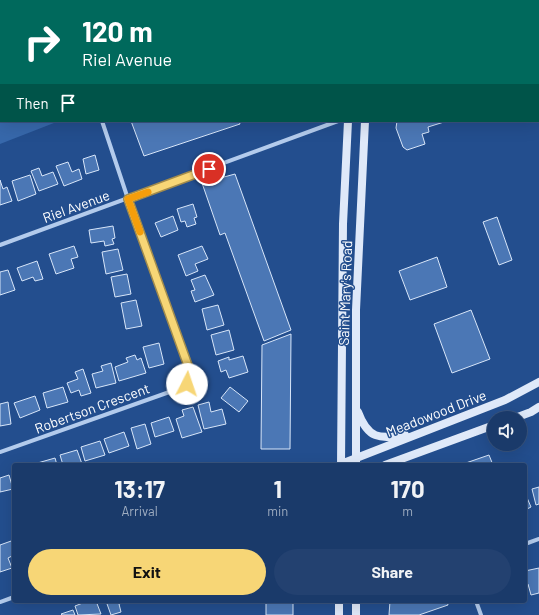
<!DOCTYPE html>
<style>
:root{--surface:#1a3a6a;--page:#234170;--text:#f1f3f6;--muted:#9fadc1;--line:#38547e;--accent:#f7d676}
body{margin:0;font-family:Barlow,sans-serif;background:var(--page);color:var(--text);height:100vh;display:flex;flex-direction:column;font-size:15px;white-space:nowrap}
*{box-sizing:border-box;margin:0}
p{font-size:13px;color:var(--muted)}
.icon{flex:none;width:22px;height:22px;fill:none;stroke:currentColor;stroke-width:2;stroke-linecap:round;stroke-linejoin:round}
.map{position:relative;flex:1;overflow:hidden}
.details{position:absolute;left:12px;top:463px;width:515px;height:140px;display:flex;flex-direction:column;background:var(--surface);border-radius:4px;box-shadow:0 4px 16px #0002,0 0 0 1px var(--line)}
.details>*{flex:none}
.banner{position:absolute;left:0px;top:0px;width:539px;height:122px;box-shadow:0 4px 16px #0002,0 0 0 1px var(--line);background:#00695c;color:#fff;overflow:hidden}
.fabs{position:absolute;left:487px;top:411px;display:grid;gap:8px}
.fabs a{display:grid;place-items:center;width:40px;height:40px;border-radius:50%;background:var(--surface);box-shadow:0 4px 16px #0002,0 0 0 1px var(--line);font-size:20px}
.pin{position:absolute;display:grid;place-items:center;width:34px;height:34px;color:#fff;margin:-17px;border:2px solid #fff;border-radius:50%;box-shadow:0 1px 4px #0007}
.me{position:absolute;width:44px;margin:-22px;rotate:4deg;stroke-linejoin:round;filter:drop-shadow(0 0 3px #0008)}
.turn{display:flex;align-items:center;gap:14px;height:84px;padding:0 16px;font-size:18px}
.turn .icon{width:52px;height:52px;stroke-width:2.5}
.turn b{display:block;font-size:28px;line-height:34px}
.then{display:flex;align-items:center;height:38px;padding:0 16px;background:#0003;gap:8px;font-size:15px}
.eta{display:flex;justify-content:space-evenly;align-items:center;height:68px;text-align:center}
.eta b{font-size:24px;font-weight:700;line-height:28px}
.primary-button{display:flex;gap:8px;margin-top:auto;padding:8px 16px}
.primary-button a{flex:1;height:46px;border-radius:24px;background:var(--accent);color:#111;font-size:16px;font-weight:700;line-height:46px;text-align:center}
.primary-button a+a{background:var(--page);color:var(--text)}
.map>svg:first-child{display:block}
</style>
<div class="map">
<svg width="539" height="615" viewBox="0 0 539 615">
<rect width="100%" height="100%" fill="#234e8e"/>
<path fill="#3768ab" d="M 0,0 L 31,1 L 1,1 L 1,121 L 59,121 L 0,144 Z"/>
<path fill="#4b77b5" stroke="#d8e6f9" d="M 82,0 L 115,0 L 116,1 L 83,1 Z
M 171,0 L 205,0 L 205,1 L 172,1 Z
M 410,0 L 440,0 L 410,1 Z
M 131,121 L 239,121 L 240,124 L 144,156 Z
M 397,121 L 444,121 L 444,122 L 428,127 L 429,132 L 422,134 L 425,144 L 407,150 L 403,147 L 396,128 Z
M 95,155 L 99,170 L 86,174 L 83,159 Z
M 68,162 L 72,172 L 79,169 L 82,179 L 64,186 L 56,166 Z
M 39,168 L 42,176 L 53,172 L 58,184 L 39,191 L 31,171 Z
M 235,174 L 291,330 L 264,341 L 225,233 L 220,235 L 202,183 Z
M 30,175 L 36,194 L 18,201 L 12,181 Z
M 0,180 L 3,189 L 7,187 L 12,201 L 0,205 Z
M 193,204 L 197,217 L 194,218 L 196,224 L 187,227 L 185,221 L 181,222 L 177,209 Z
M 173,216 L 178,230 L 161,237 L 155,223 Z
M 497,217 L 512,260 L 499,265 L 483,222 Z
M 113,226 L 115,238 L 112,239 L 114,244 L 105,246 L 104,241 L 91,243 L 89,230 Z
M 74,246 L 78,257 L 71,259 L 74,268 L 56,274 L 49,254 Z
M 202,246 L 208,259 L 195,264 L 198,271 L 186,276 L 178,255 Z
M 118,249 L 123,270 L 106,274 L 102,252 Z
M 437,257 L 447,287 L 410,300 L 399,271 Z
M 37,261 L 43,279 L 35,281 L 33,277 L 22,281 L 17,268 Z
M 8,270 L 15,290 L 0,295 L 0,272 Z
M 127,274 L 131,294 L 115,297 L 111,277 Z
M 205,275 L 214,295 L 195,302 L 191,291 L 195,290 L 191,280 Z
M 136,300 L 142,326 L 126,329 L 121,303 Z
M 218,305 L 224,325 L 207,330 L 202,309 Z
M 471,310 L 490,359 L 452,373 L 434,324 Z
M 229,330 L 234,350 L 216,355 L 211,335 Z
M 291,334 L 290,449 L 261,449 L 262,345 Z
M 159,343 L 164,364 L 149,368 L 143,347 Z
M 135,355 L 137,360 L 141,358 L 146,373 L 119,381 L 115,367 L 128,362 L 126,358 Z
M 243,356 L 248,372 L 229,378 L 226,370 L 221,372 L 218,361 L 229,357 L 229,360 Z
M 111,363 L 116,383 L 96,388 L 92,374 L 103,371 L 101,366 Z
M 83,369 L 91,393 L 81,396 L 79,390 L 71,393 L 67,383 L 78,379 L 75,372 Z
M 63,387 L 68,402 L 47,408 L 43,393 Z
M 230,387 L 248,401 L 239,412 L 221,398 Z
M 35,396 L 40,410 L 20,418 L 14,403 Z
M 8,402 L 11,424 L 0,426 L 0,404 Z
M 209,402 L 211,412 L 222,409 L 226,424 L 204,429 L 198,405 Z
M 193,407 L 202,432 L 182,438 L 176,419 L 184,416 L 182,410 Z
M 169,417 L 174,431 L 155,437 L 151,423 Z
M 145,424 L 151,444 L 137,449 L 131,428 Z
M 124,432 L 129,446 L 109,453 L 104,439 Z
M 100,441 L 105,455 L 85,461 L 81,447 Z
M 77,450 L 82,464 L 63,465 L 60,455 Z
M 489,455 L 493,465 L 460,465 Z
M 55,458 L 57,465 L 34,465 L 34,464 Z
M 9,475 L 13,489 L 0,492 L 0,478 Z
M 539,487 L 539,504 L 536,505 L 532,489 Z
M 525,493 L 531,507 L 525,510 Z
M 14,540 L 14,555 L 8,558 L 12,568 L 0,572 L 0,545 Z
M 539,568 L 539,593 L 531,595 L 528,584 L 525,585 L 525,571 Z
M 88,601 L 96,601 L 101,614 L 78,615 L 75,606 Z
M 106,601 L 129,601 L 119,604 L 121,612 L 111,615 Z
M 266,601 L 293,601 L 293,615 L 266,615 Z
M 390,601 L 447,601 L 448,605 L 419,615 L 389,615 Z
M 73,610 L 75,615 L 62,615 L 61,614 Z"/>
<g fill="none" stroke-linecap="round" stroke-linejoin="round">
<path stroke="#b3cbec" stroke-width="4" d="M 42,0 L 42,1
M 0,245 L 338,121
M 0,452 L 175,390 L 187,384 L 191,371 L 128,199 L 102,121
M 525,544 L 539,539
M 476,601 L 481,615
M 0,602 L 14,597"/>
<path stroke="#dfe9f9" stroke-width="8" d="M 360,0 L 362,1
M 352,1 L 352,0
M 374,1 L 374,0
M 358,412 C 368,439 379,439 405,435
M 515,418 L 531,412 L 539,407
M 341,464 L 505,400 L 539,382
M 341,465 L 343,224 L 348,121
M 356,465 L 356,310 L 365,121
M 385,465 L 494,425
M 339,615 L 339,601
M 356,615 L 356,601"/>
</g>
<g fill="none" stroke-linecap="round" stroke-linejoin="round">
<defs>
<path id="route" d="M 187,384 L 190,371 L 128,199 L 209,169"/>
</defs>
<use href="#route" stroke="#a18b4d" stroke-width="10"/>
<use href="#route" stroke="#f7d676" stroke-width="7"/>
<path stroke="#f59e0b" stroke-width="7" d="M 140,232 L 128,199 L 148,192"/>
</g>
<g text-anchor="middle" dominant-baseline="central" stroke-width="3" stroke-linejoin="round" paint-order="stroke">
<g font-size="14" fill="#fff" stroke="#234e8e">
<text transform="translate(76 206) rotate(-20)">Riel Avenue</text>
<text transform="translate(345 293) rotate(-88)">Saint Mary's Road</text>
<text transform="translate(92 408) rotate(-20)">Robertson Crescent</text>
<text transform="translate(436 413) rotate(-21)">Meadowood Drive</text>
</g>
</g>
</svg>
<div class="fabs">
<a><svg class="icon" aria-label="sound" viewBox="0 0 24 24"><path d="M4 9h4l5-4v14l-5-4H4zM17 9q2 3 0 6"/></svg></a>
</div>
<div class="pin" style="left:209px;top:169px;background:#d93025"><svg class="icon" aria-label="arrive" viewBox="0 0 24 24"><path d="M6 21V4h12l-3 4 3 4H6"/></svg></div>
<svg class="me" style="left:187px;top:384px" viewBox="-20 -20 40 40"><circle r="19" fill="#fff"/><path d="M0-13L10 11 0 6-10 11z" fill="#f7d676"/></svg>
<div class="banner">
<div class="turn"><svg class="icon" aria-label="right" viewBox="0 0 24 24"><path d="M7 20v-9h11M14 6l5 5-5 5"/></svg><div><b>120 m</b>Riel Avenue</div></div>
<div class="then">Then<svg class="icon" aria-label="arrive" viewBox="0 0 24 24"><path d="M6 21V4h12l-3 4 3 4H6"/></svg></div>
</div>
<section class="details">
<div class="eta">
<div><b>13:17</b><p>Arrival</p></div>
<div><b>1</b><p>min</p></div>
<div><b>170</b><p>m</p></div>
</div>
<div class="primary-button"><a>Exit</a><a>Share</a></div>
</section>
</div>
